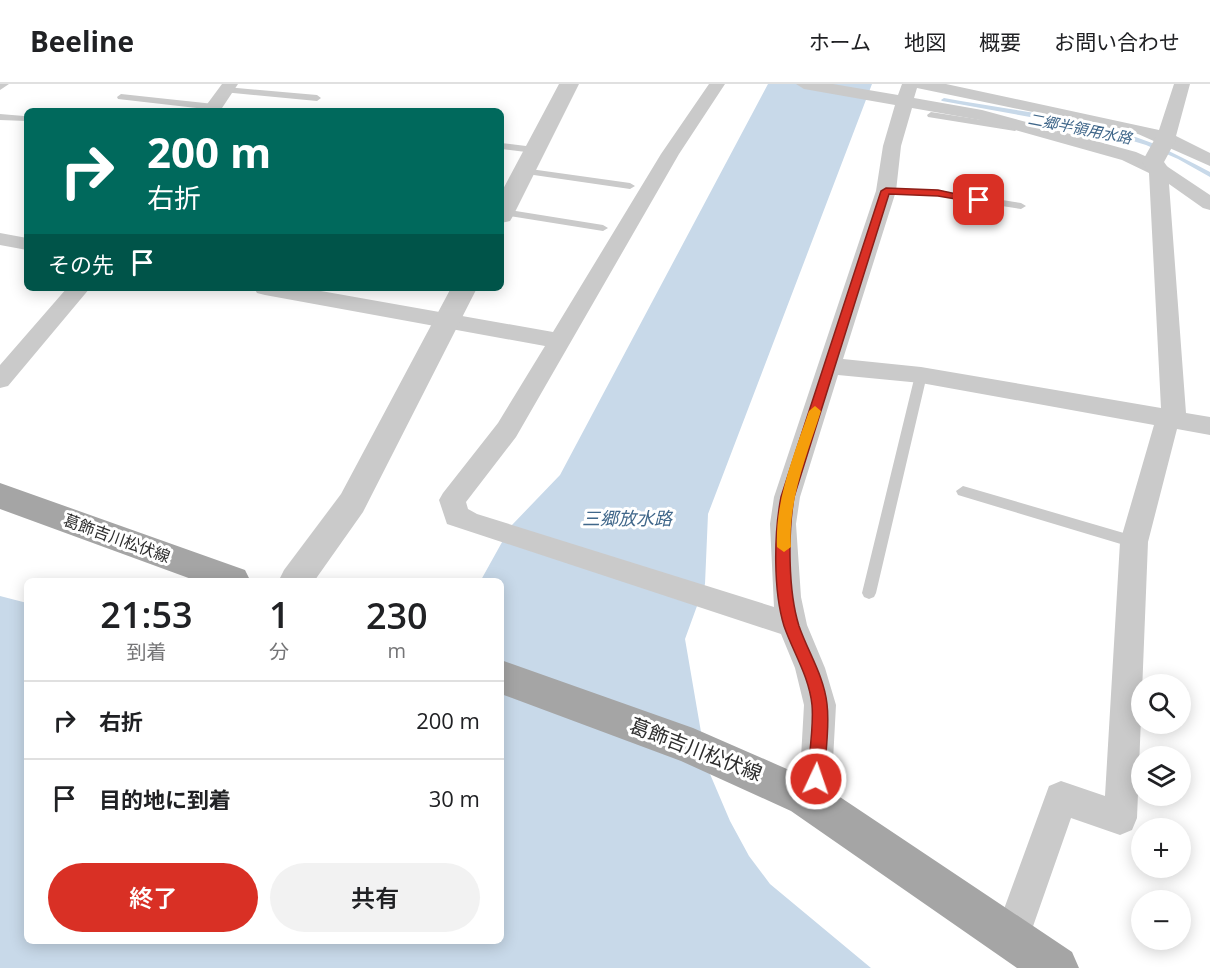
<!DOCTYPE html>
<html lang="ja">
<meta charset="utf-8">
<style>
:root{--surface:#fff;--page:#f2f2f2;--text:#202124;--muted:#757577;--line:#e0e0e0;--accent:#d93025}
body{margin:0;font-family:"Open Sans","Noto Sans JP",sans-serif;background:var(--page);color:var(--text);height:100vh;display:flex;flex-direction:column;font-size:22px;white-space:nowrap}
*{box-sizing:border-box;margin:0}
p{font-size:20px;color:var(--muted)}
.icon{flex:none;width:33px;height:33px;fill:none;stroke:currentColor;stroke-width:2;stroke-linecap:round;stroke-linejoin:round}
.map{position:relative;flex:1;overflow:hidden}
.sheet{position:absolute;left:24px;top:494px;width:480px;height:366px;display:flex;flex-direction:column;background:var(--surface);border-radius:9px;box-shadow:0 3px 15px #0003}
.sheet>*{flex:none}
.hud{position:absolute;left:24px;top:24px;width:480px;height:183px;border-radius:9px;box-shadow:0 3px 15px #0003;background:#00695c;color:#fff;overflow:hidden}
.controls{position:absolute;left:1131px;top:590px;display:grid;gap:12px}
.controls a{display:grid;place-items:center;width:60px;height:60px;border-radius:50%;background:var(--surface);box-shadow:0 3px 15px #0003;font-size:30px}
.pin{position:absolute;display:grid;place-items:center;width:51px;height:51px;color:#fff;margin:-26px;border-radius:12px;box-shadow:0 3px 9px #0006}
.me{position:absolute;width:66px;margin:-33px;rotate:3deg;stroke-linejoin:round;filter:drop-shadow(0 0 4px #0008)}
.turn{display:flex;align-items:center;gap:21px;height:126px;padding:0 24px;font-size:27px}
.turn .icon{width:78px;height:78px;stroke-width:2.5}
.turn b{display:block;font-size:42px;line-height:51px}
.then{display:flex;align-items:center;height:57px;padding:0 24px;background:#0003;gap:12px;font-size:22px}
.eta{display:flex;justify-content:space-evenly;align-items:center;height:102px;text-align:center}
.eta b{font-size:36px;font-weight:600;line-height:42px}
.cta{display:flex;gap:12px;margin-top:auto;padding:12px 24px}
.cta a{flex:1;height:69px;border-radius:36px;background:var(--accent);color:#fff;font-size:24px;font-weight:600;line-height:69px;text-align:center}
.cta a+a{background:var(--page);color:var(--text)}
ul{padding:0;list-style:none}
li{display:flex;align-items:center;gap:18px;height:78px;padding:0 24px;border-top:2px solid var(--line)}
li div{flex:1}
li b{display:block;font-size:22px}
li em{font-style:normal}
header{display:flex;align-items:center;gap:36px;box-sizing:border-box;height:84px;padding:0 30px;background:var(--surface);border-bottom:2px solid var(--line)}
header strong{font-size:28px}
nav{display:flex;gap:33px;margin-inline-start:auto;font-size:21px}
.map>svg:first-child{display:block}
</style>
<header>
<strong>Beeline</strong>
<nav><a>ホーム</a><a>地図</a><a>概要</a><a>お問い合わせ</a></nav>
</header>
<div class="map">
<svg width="1210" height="884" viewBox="0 0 1210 884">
<rect width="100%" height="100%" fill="#fff"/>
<path fill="#c8d9e9" d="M 768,0 L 872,0 L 708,430 L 705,500 L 685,555 L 707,683 L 730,737 L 749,772 L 770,800 L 871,884 L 0,884 L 0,512 L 27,519 L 27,856 L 501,856 L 501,496 L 481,496 L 511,442 L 560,391 Z"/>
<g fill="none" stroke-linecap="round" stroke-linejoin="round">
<path fill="#c8d9e9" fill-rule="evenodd" d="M 944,14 C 1013,27 1086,33 1152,59 C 1172,68 1191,78 1210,88 L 1210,93 L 1178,75 L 1146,61 L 1113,51 L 1047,36 L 942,17 L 941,16 Z"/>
<path fill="#cacaca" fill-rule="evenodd" d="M 226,3 L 317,11 L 321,14 L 317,17 L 223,8 L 222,6 Z
M 121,10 L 214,20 L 218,23 L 214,26 L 118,15 L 117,13 Z
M 931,28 L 1015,41 L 1019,44 L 1015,47 L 928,33 L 927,31 Z
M 0,30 L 24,32 L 27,33 L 27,37 L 0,36 Z
M 501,59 L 534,63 L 539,66 L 534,69 L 501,65 Z
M 523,84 L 630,99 L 635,102 L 630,105 L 520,89 L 520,85 Z
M 886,104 L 938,106 L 1021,119 L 1026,122 L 1021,125 L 938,112 L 883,109 L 881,107 Z
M 503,125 L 603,141 L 608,144 L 603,147 L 503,131 L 501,130 L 501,126 Z
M 921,287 L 927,291 L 876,509 L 874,513 L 869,515 L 864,513 L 862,509 L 915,291 Z
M 963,402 L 1134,452 L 1139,454 L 1141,458 L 1139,462 L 1134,464 L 958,411 L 956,407 Z"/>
<path fill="#cacaca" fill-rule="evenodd" d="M 0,0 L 9,0 L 0,6 Z
M 222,0 L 238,0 L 220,27 L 202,27 Z
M 709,0 L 725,0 L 679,70 L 516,353 L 466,418 L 468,425 L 477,430 L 774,523 L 770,440 L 774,413 L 876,107 L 883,62 L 895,21 L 804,5 L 796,0 L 833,0 L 898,11 L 902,0 L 946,0 L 1159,46 L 1174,0 L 1190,0 L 1176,52 L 1210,69 L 1210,82 L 1138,50 L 917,4 L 914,14 L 982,26 L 1136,68 L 1165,81 L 1210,111 L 1210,126 L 1203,124 L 1169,100 L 1186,329 L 1210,333 L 1210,351 L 1177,345 L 1148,458 L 1137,734 L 1132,746 L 1120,751 L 1071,734 L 1024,868 L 1011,873 L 998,868 L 993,855 L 1049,702 L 1061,697 L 1105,712 L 1120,458 L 1154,341 L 921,299 L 838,291 L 800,413 L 796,440 L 801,513 L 807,541 L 825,584 L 836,621 L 832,695 L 817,725 L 805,730 L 793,725 L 788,713 L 800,691 L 804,621 L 795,584 L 781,550 L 447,440 L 439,416 L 443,409 L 498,339 L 545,262 L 265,211 L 257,209 L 254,204 L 304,204 L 553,248 L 661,70 ZM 912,24 L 980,36 L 1122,76 L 1149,89 L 1161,324 L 921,283 L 843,275 L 896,107 L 901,62 Z
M 0,149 L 27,154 L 27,166 L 0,161 Z
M 67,204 L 90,204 L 8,302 L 0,304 L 0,281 Z"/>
<path fill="#cacaca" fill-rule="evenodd" d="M 559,0 L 579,0 L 513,132 L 510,137 L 501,139 L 501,109 Z
M 1166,47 L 1174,49 L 1177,54 L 1164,78 L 1169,85 L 1166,90 L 1150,90 L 1142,78 L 1158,49 Z
M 451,204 L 477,204 L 363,428 L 315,496 L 279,496 L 284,486 L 341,410 Z"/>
<path fill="#a5a5a5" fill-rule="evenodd" d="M 0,399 L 245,486 L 250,496 L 194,496 L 0,425 Z
M 501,576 L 693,644 L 819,699 L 1072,868 L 1079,884 L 1017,884 L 791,727 L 681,677 L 501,610 Z"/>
</g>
<path fill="#d93025" stroke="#8d1f18" stroke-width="1.5" d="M 886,104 L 938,106 L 984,116 L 979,119 L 938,112 L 889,110 L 794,413 C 788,449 788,507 799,542 C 808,568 824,592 827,620 C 830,644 825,671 824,695 L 822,700 L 816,703 L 810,700 L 807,695 C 809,671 814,644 812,621 C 809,592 793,568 784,542 C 773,506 774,449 781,413 L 881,107 Z"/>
<path fill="#f59e0b" d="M 815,322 L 821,327 C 807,371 788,415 791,463 L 784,468 L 777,463 C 775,415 794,371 809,327 Z"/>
<g text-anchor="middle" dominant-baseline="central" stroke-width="6" stroke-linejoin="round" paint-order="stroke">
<g font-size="15" font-style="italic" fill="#40678a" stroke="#fff">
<text transform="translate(1080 44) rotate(11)">二郷半領用水路</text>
</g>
<g font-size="16" fill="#2d2d2d" stroke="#fff">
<text transform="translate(117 454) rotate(20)">葛飾吉川松伏線</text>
</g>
<g font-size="18" font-style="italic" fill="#40678a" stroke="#fff">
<text x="627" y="434">三郷放水路</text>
</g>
<g font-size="20" fill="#2d2d2d" stroke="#fff">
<text transform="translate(696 665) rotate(21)">葛飾吉川松伏線</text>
</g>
</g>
</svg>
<div class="controls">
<a><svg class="icon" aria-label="search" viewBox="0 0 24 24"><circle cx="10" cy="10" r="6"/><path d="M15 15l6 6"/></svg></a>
<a><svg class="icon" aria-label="layers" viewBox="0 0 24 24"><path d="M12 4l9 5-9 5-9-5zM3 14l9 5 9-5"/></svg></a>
<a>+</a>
<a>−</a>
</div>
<div class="pin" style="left:979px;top:116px;background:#d93025"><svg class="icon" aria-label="arrive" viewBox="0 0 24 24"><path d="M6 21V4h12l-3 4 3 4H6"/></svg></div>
<svg class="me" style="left:816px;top:695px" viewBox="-20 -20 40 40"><circle r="17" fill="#d93025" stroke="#fff" stroke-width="3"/><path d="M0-11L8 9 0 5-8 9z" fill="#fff"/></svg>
<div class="hud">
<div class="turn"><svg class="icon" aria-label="right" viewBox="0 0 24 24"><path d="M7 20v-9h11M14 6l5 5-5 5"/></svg><div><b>200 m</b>右折</div></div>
<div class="then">その先<svg class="icon" aria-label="arrive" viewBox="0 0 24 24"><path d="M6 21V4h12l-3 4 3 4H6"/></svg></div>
</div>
<section class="sheet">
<div class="eta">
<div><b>21:53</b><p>到着</p></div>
<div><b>1</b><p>分</p></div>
<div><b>230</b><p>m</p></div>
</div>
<ul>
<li><svg class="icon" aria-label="right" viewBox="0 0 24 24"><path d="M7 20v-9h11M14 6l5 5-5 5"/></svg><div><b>右折</b></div><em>200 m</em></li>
<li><svg class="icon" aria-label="arrive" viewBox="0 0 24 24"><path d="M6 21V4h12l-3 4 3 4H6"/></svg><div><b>目的地に到着</b></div><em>30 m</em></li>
</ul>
<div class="cta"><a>終了</a><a>共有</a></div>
</section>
</div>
